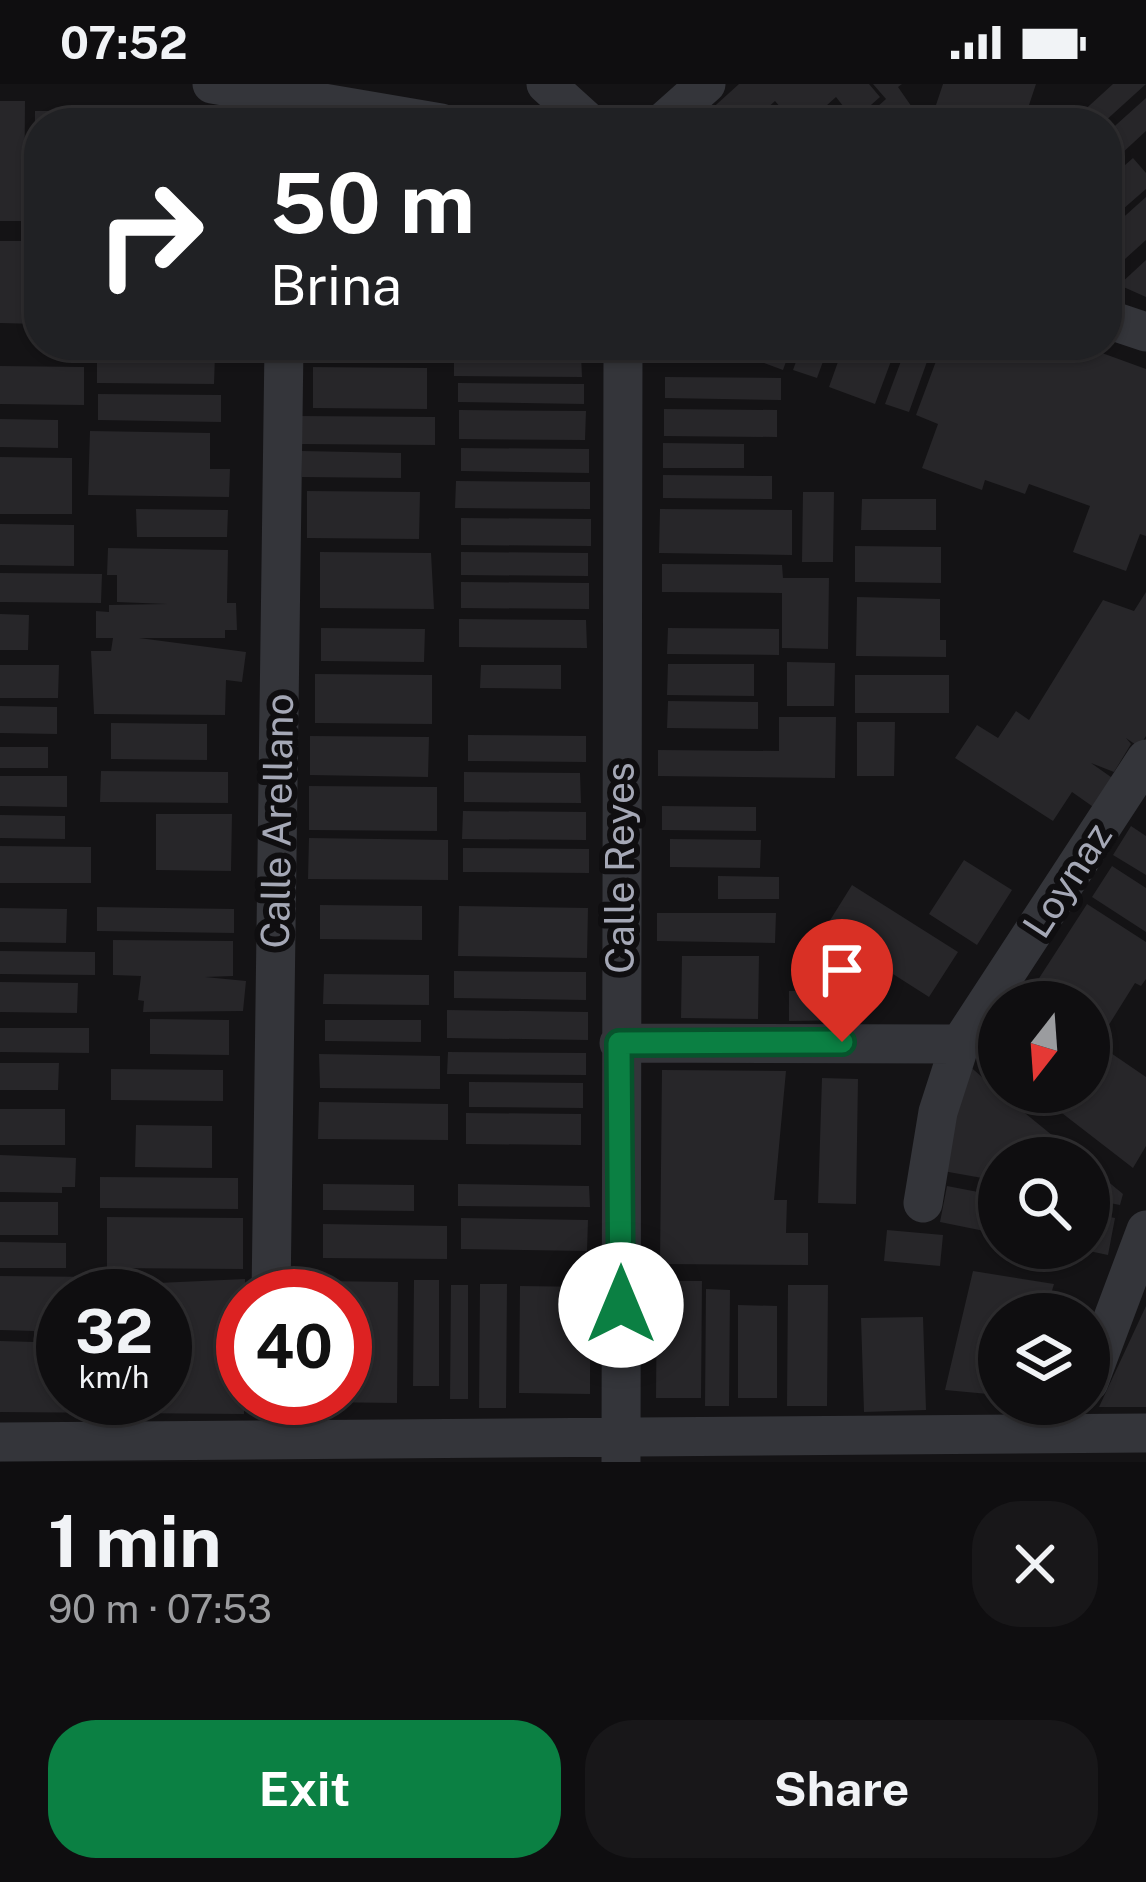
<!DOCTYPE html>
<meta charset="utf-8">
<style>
:root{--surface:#0f0e10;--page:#181719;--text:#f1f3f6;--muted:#9b9c9f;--line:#2f2e30;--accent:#0b8043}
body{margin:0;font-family:"Public Sans",sans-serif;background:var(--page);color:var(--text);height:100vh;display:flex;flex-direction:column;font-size:45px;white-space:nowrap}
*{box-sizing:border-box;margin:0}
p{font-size:39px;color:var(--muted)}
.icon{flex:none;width:66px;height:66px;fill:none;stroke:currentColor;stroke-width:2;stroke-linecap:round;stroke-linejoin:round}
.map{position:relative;height:1378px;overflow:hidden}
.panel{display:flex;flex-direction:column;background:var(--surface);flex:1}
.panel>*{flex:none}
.hud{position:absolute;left:24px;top:24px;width:1098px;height:252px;border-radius:48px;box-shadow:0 3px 9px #0004,0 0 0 3px var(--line);background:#202124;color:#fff;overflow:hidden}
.needle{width:78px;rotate:197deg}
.buttons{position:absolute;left:978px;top:897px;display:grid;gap:24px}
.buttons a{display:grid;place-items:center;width:132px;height:132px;border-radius:50%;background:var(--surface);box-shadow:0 3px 9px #0004,0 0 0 3px var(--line);font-size:60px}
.speed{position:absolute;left:36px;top:1185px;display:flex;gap:24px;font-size:60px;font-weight:700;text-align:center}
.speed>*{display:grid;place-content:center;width:156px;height:156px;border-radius:50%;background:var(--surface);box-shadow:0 3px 9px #0004,0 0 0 3px var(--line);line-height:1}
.speed small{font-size:30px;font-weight:400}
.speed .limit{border:18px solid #d22;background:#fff;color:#111}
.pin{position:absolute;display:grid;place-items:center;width:102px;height:102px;color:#fff;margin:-123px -51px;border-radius:50% 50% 50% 0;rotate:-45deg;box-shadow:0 0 12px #0007}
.pin .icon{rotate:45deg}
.me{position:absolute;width:132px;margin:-66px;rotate:0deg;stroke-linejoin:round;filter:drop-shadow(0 0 9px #0008)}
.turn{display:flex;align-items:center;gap:42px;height:252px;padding:0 48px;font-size:54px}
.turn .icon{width:156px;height:156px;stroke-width:2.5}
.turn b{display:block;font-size:84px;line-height:102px}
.round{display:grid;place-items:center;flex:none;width:126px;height:126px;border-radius:48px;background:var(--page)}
.overview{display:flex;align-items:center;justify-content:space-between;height:204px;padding:0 48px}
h1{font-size:72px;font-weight:700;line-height:90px}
.cta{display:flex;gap:24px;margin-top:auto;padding:24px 48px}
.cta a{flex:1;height:138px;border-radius:48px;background:var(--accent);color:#fff;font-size:48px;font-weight:700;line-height:138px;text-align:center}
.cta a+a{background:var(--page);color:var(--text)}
.status{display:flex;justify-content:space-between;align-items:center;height:84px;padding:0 60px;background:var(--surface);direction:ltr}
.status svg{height:33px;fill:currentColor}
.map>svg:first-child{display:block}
</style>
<div class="status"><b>07:52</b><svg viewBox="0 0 49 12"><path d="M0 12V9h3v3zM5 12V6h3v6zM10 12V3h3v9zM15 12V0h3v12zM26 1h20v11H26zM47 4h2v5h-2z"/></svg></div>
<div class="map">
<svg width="1146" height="1378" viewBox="0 0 1146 1378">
<rect width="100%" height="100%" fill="#141315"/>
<path fill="#272629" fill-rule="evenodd" d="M 739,0 L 869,0 L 880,13 L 854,36 L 836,13 L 807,39 L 764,39 L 781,24 L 775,17 L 751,39 L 696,39 Z
M 873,0 L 902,0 L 898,3 L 923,39 L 859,39 L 886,15 Z
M 943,0 L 1036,0 L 1023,39 L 989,39 L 936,21 Z
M 1113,0 L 1146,0 L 1103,39 L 1086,39 L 1079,31 Z
M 1146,14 L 1146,47 L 1120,71 L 1107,49 Z
M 0,17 L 25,17 L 24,137 L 0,137 Z
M 35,27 L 66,27 L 66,39 L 39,39 L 39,143 L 34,143 Z
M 80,34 L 109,34 L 111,39 L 80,39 Z
M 1133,74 L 1146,89 L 1146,105 L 1107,139 L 1107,97 Z
M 1146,113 L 1146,156 L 1115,184 L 1107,176 L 1107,148 Z
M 0,157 L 39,157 L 39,240 L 0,239 Z
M 1146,176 L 1146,213 L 1119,201 Z
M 359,261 L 413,261 L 413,266 L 359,265 Z
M 733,261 L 792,261 L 783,286 L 731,267 Z
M 802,261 L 829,261 L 817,294 L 793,286 Z
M 844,261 L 897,261 L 875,320 L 829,303 Z
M 907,261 L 933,261 L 909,328 L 885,320 Z
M 942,261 L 1080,261 L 1146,285 L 1146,452 L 1140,450 L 1126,487 L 1073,468 L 1090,422 L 1029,400 L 1025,410 L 985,396 L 982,406 L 922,384 L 938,340 L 916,331 Z
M 454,269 L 581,270 L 582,293 L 454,292 Z
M 97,270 L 215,271 L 214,300 L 97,299 Z
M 0,282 L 84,283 L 84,321 L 0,320 Z
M 313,283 L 427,284 L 427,325 L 313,324 Z
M 665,293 L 781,294 L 781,316 L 665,314 Z
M 458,299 L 584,300 L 584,320 L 458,318 Z
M 98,310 L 221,311 L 221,338 L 98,336 Z
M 664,325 L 777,326 L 777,353 L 664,352 Z
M 459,326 L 586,327 L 585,356 L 459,355 Z
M 299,332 L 435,333 L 435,361 L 299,360 Z
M 0,335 L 58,336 L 58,364 L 0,363 Z
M 90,347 L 210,349 L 210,385 L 230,385 L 229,413 L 88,411 Z
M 663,359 L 744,360 L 744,384 L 663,384 Z
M 461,364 L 589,365 L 589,389 L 461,387 Z
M 302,367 L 401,369 L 401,394 L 302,393 Z
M 0,373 L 72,374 L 72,430 L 0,430 Z
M 663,391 L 772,392 L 772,415 L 663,414 Z
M 456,397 L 590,398 L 590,425 L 455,424 Z
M 307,407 L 420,408 L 419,455 L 307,454 Z
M 803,408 L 834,408 L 833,478 L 802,478 Z
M 862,415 L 936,415 L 936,446 L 861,446 Z
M 136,425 L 228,426 L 227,453 L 137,453 Z
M 660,425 L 792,426 L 792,471 L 659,469 Z
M 461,434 L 591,435 L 591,462 L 461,461 Z
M 0,440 L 74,441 L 74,482 L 0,481 Z
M 855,462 L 941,463 L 941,499 L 855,498 Z
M 108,464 L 228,466 L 227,519 L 236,519 L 237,546 L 225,546 L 225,554 L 139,554 L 246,568 L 242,598 L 226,596 L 225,631 L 94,630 L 91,567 L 111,567 L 113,554 L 96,554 L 96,527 L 109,528 L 109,521 L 167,520 L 117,518 L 117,491 L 107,491 Z
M 320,468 L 431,469 L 434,525 L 320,524 Z
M 461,468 L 588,469 L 588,492 L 461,491 Z
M 662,480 L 782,481 L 783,494 L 829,494 L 828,565 L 782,564 L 782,509 L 662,508 Z
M 0,489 L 102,490 L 101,519 L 0,518 Z
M 461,498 L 589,499 L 589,525 L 461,524 Z
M 1146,508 L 1146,652 L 1139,663 L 1126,654 L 1131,660 L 1114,688 L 1091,679 L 1128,705 L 1109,734 L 1072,708 L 1053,737 L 955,674 L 977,641 L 998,654 L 1016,627 L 1029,636 L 1103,516 L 1134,527 Z
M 857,513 L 940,515 L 940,556 L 946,556 L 946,573 L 856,572 Z
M 0,530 L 29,531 L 28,566 L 0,566 Z
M 459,535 L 586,536 L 587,564 L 459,563 Z
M 321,544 L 425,545 L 424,578 L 321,577 Z
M 668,544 L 779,545 L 779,571 L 667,570 Z
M 787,578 L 835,579 L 834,622 L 787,622 Z
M 668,580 L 754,580 L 754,612 L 667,611 Z
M 0,581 L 59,581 L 58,614 L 0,614 Z
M 481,581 L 561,581 L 561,605 L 480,604 Z
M 315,590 L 432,591 L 432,640 L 315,639 Z
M 855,591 L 949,591 L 949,629 L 855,629 Z
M 668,617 L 758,618 L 758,645 L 667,644 Z
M 0,622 L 57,623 L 57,650 L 0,649 Z
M 779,633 L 836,633 L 835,694 L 658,692 L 658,666 L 779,667 Z
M 857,638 L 895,638 L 894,692 L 857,692 Z
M 111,639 L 207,640 L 207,676 L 111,675 Z
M 468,651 L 586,652 L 586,678 L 468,677 Z
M 310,652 L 429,653 L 428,693 L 310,691 Z
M 0,663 L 48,663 L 48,684 L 0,684 Z
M 101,687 L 228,688 L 228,719 L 100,718 Z
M 464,688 L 580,689 L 581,719 L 464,718 Z
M 0,692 L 67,692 L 67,723 L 0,722 Z
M 309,702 L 437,703 L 437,747 L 309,746 Z
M 662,722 L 756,723 L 756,747 L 662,746 Z
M 463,727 L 586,728 L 586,756 L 462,755 Z
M 156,730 L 232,730 L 231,787 L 156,786 Z
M 0,731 L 65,732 L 65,755 L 0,754 Z
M 1131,742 L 1146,752 L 1146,791 L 1113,771 Z
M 309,754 L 448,756 L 448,796 L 308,795 Z
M 670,755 L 761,756 L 760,784 L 670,783 Z
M 0,762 L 91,763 L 91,799 L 0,799 Z
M 463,764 L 589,765 L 589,789 L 463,788 Z
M 964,776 L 1012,806 L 977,861 L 929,830 Z
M 1112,782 L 1146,804 L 1146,848 L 1092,813 Z
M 718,792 L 779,793 L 779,815 L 718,815 Z
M 852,801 L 958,868 L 929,913 L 824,846 Z
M 1087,820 L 1146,858 L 1146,895 L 1141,902 L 1135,899 L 1105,947 L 1089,937 L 1089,918 L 1060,918 L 1034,902 Z
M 320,821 L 422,822 L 422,856 L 320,855 Z
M 459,822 L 588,824 L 587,874 L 458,872 Z
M 97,823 L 234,825 L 234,849 L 97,847 Z
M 0,824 L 67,825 L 66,859 L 0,858 Z
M 657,829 L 776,829 L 775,859 L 657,857 Z
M 113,856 L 233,857 L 233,892 L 205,893 L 246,897 L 243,927 L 143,928 L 144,917 L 138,916 L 141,892 L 113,891 Z
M 0,867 L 95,868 L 95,891 L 0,890 Z
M 682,872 L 759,872 L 758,935 L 681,934 Z
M 454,887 L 586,888 L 586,916 L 454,914 Z
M 324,890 L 429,891 L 429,921 L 323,920 Z
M 0,898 L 78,899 L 77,929 L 0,928 Z
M 851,906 L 851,936 L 789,937 L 789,907 Z
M 447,926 L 588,928 L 588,956 L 447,954 Z
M 150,935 L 229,936 L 229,971 L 150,970 Z
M 325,936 L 421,936 L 421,958 L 325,957 Z
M 0,944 L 89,944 L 89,969 L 0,968 Z
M 999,947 L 999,975 L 987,967 Z
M 1105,965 L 1146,993 L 1146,1062 L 1133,1084 L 1058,1026 L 1072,1008 L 1089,1008 L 1089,986 Z
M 448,968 L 586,969 L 586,991 L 447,990 Z
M 319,970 L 440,972 L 440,1005 L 320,1004 Z
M 0,979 L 59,979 L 58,1006 L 0,1006 Z
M 966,979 L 999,1008 L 1080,1074 L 999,1074 L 999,1097 L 943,1087 Z
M 111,985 L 223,986 L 223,1017 L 111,1016 Z
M 662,986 L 786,987 L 774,1116 L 787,1116 L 786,1149 L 808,1149 L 808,1181 L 660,1180 Z
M 822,994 L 858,995 L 856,1120 L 818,1119 Z
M 469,998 L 583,999 L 583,1024 L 469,1023 Z
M 319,1018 L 448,1020 L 448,1056 L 318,1055 Z
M 0,1025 L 65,1025 L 65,1061 L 0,1061 Z
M 466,1029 L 581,1030 L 581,1061 L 466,1060 Z
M 136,1041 L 212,1042 L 212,1084 L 135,1083 Z
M 0,1071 L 76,1074 L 75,1103 L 62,1103 L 62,1109 L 0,1108 Z
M 1089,1082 L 1123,1110 L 1120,1121 L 1089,1115 Z
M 100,1093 L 238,1094 L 238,1125 L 100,1124 Z
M 323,1100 L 414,1101 L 414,1127 L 323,1126 Z
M 458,1100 L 589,1102 L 590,1123 L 458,1122 Z
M 947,1102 L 999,1112 L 999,1150 L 940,1138 Z
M 0,1118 L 58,1118 L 58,1151 L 0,1151 Z
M 1089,1129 L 1115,1134 L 1108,1171 L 1089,1167 Z
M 107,1133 L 243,1134 L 243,1185 L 107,1184 Z
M 461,1134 L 588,1136 L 587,1167 L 461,1165 Z
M 323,1140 L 447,1142 L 447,1175 L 323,1174 Z
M 887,1146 L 943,1151 L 940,1182 L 884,1177 Z
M 0,1158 L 66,1159 L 66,1184 L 0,1184 Z
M 973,1187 L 1054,1200 L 1045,1230 L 999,1230 L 999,1311 L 945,1306 Z
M 0,1192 L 98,1193 L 98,1200 L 136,1200 L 245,1195 L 244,1330 L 0,1328 L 0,1257 L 34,1258 L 34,1247 L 0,1246 ZM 63,1212 L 165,1212 L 165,1314 L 63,1314 Z
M 414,1196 L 439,1196 L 439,1302 L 413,1302 Z
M 319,1197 L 398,1198 L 397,1319 L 318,1318 L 318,1314 L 345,1314 L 345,1212 L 318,1212 Z
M 657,1197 L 702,1197 L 701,1314 L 656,1314 Z
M 480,1200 L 507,1200 L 506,1324 L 479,1324 Z
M 451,1201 L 468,1201 L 468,1315 L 450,1315 Z
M 788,1201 L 828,1201 L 827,1322 L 787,1322 Z
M 520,1202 L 590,1203 L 590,1310 L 519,1309 Z
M 706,1205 L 730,1206 L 729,1322 L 705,1322 Z
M 738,1221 L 777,1222 L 777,1314 L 738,1314 Z
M 1146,1222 L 1146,1323 L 1099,1323 Z
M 923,1233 L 926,1326 L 864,1328 L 861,1234 Z"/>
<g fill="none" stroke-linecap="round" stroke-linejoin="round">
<path stroke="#34353a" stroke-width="39" d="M 212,0 L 441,39
M 546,0 L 589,39
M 662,39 L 706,0
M 1107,235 L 1146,248
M 619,959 L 960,960
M 923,1119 L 938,1028 L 960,960 L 1146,675
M 271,1212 L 284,261
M 1089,1298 L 1146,1146
M 0,1358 L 1146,1349
M 621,1378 L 623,261"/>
</g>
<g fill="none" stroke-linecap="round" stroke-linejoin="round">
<defs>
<path id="route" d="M 621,1221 L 619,959 L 842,958"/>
</defs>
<use href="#route" stroke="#07532c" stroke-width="30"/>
<use href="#route" stroke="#0b8043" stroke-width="21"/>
</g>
<g text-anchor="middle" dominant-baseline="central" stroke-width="12" stroke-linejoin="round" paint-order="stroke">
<g font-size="39" fill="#a5a8b6" stroke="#0f0e10">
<text transform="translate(277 737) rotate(-89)">Calle Arellano</text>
<text transform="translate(620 784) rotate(-90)">Calle Reyes</text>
<text transform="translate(1067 796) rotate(-57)">Loynaz</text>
</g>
</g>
</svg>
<div class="buttons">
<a><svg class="needle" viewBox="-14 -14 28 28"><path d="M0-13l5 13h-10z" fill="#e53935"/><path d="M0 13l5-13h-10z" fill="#9b9c9f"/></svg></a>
<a><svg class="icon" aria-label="search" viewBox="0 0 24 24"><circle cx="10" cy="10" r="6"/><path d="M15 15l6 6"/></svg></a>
<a><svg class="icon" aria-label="layers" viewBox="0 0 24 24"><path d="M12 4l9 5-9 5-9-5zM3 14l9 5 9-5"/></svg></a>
</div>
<div class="speed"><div>32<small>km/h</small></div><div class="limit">40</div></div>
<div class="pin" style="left:842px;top:958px;background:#d93025"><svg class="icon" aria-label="arrive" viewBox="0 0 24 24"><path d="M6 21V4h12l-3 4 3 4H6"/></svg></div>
<svg class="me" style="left:621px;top:1221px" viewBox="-20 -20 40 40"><circle r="19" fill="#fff"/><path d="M0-13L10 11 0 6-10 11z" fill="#0b8043"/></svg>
<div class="hud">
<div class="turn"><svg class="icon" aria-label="right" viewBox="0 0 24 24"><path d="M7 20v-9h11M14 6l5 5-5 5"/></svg><div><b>50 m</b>Brina</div></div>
</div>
</div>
<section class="panel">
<div class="overview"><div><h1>1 min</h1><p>90 m · 07:53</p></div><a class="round"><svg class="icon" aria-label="close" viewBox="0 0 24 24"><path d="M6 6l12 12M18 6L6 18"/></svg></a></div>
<div class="cta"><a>Exit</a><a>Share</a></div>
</section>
